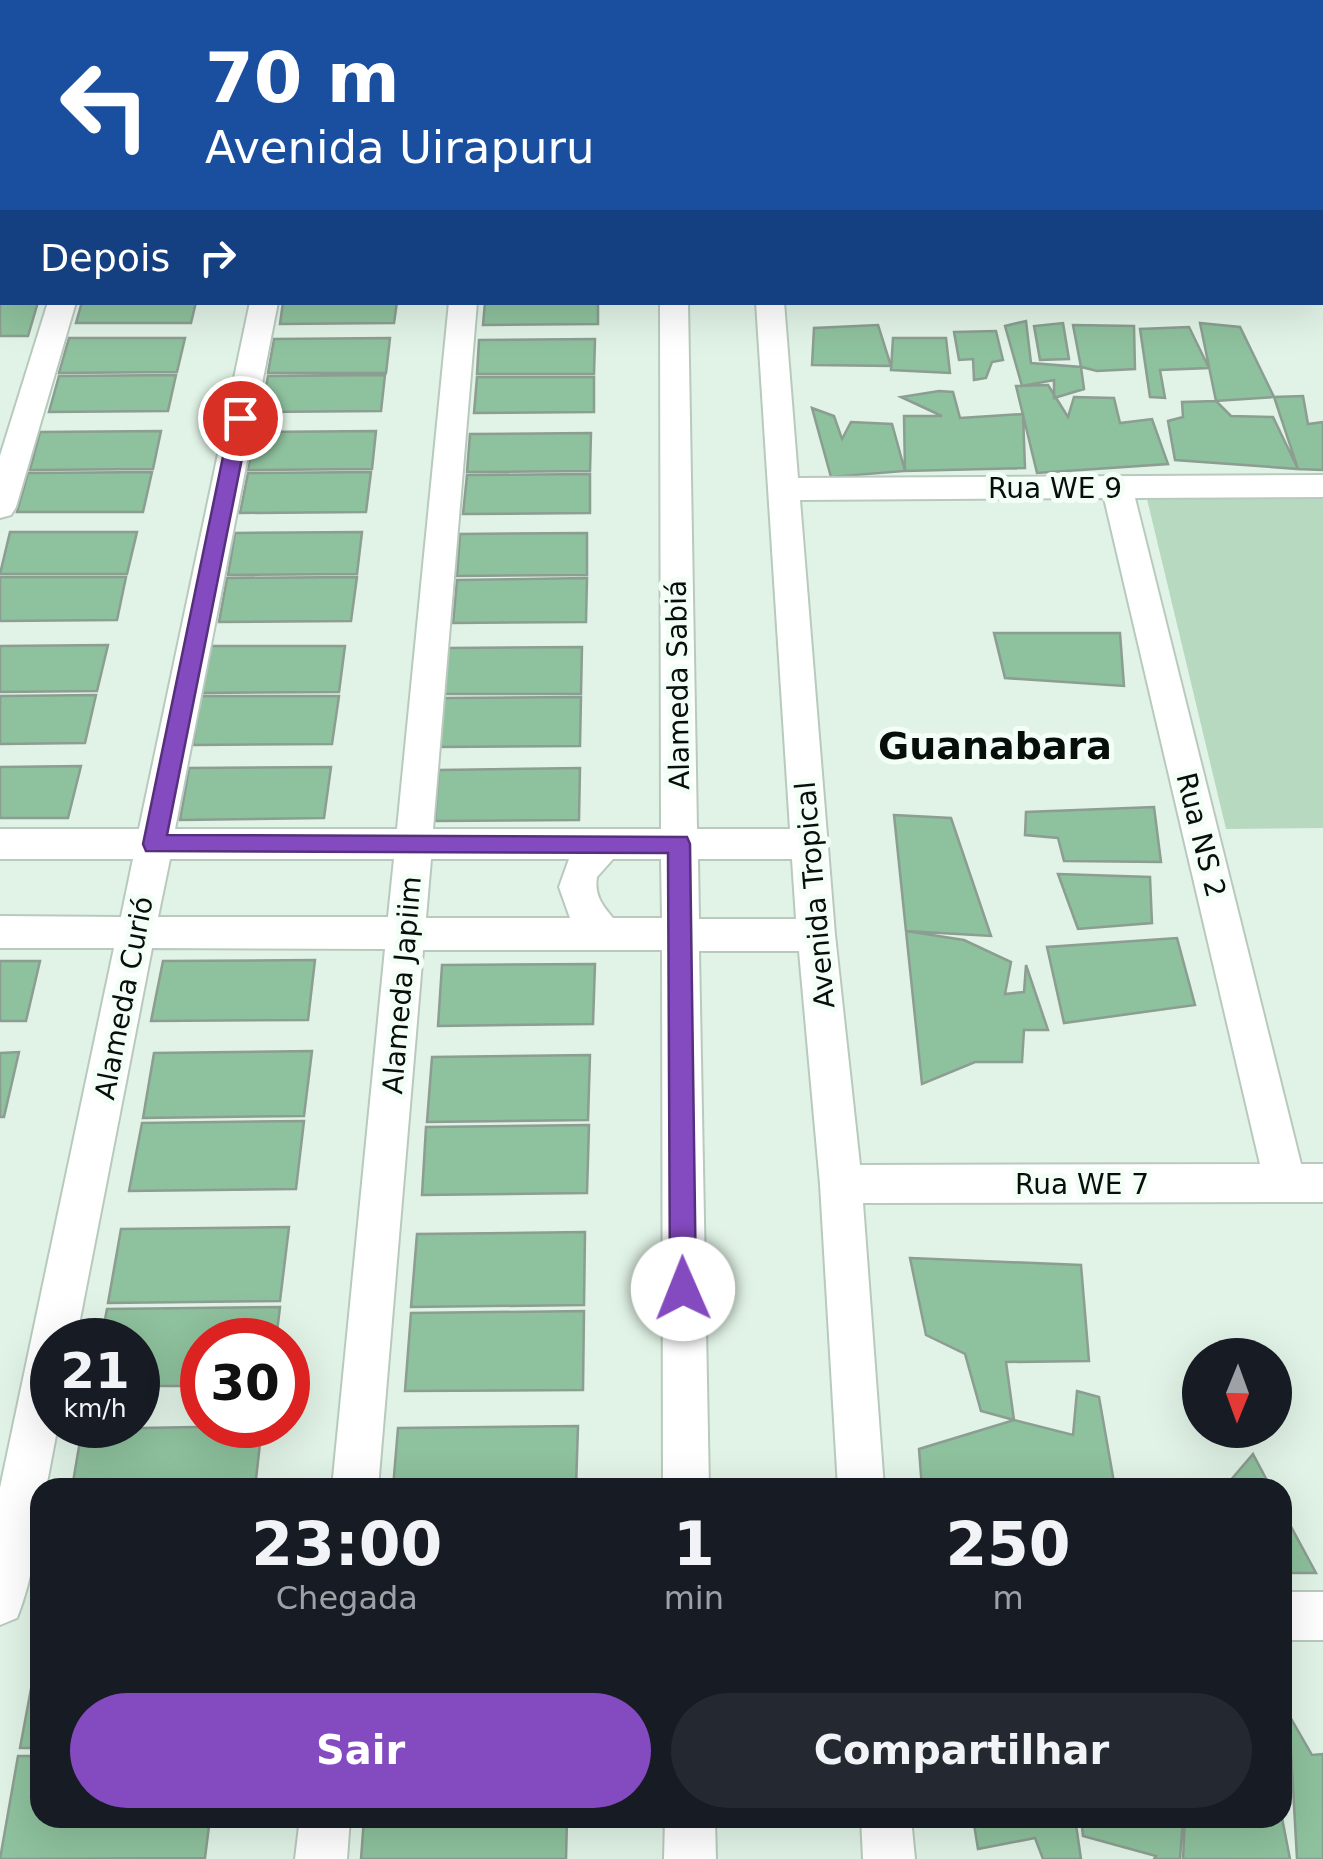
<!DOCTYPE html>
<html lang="pt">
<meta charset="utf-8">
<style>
:root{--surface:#171b24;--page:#242831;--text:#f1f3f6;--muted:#9ea1a6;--accent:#844ac0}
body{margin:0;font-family:"DejaVu Sans",sans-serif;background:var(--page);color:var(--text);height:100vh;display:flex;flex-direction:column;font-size:38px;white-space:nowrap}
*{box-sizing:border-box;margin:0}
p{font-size:32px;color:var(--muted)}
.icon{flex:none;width:55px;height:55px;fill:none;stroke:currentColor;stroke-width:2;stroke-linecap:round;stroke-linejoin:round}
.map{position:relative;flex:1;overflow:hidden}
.panel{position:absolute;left:30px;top:1478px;width:1262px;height:350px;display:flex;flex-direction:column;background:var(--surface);border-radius:30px;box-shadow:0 10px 40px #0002}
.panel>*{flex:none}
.banner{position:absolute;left:0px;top:0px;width:1325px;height:305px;box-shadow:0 10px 40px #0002;background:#1a4fa0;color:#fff;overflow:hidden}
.needle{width:65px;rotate:181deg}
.tools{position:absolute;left:1182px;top:1338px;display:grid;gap:20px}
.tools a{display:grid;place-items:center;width:110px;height:110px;border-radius:50%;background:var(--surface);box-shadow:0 10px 40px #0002;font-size:50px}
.speed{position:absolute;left:30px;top:1318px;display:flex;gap:20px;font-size:50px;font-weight:700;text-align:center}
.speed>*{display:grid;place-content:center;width:130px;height:130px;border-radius:50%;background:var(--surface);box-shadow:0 10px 40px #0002;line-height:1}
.speed small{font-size:25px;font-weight:400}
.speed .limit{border:15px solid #d22;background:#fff;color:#111}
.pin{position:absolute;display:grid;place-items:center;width:85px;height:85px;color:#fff;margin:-42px;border:5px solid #fff;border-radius:50%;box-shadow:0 2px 10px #0007}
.me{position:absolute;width:110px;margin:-55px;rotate:359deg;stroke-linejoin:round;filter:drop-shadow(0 0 8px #0008)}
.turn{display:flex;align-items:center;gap:35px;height:210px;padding:0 40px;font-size:45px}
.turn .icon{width:130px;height:130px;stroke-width:2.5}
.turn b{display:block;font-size:70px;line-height:85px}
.then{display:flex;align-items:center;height:95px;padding:0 40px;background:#0003;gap:20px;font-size:38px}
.eta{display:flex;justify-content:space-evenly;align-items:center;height:170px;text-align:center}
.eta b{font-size:60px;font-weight:600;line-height:70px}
.button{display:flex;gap:20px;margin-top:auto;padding:20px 40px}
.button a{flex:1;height:115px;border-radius:60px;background:var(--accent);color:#fff;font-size:40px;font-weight:600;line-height:115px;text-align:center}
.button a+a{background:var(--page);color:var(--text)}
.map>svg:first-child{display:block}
</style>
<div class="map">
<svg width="1323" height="1859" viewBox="0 0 1323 1859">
<rect width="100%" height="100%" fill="#e1f3e6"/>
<path fill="#b6d9bf" d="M 1147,499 L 1323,499 L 1323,828 L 1226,829 Z"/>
<path fill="#8ec19d" stroke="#8c9d91" stroke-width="2.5" d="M 0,295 L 2,302 L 38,302 L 28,336 L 0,336 Z
M 82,302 L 196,302 L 191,323 L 76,323 Z
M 283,302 L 397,302 L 394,323 L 280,324 Z
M 485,302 L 598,302 L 598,324 L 483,325 Z
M 1026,321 L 1031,363 L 1081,367 L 1084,389 L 1054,398 L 1054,380 L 1022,386 L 1005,326 Z
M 1063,323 L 1069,359 L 1040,360 L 1034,326 Z
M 1200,323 L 1240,327 L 1274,397 L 1216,401 Z
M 878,325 L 891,366 L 812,365 L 814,328 Z
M 1073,325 L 1134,326 L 1135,369 L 1097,371 L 1081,367 Z
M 1189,327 L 1209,368 L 1160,370 L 1165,398 L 1150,397 L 1140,329 Z
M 996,331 L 1003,360 L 992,362 L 986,378 L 974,380 L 973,359 L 959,360 L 954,332 Z
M 69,338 L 185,338 L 177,372 L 59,373 Z
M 390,338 L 386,373 L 268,373 L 274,339 Z
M 893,338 L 946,338 L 950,373 L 891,370 Z
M 595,339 L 594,374 L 477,374 L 479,340 Z
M 176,375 L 168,411 L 49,412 L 59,376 Z
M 385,375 L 381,411 L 261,412 L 268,376 Z
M 477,377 L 594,377 L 594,412 L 474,413 Z
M 1048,385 L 1068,417 L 1074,397 L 1114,398 L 1120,423 L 1152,419 L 1168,464 L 1037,473 L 1016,386 Z
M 939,391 L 953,392 L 960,418 L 1023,414 L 1025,468 L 905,471 L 904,416 L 942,416 L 901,397 Z
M 1303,396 L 1308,424 L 1323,422 L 1323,470 L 1298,469 L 1274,397 Z
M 1216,401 L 1231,416 L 1273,417 L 1298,469 L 1175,460 L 1168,421 L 1183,417 L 1182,402 Z
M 812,408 L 834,416 L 842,439 L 851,422 L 892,424 L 905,471 L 831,477 Z
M 161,431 L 153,469 L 30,470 L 40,432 Z
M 376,431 L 372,469 L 248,470 L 255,432 Z
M 591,433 L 590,471 L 467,472 L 470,434 Z
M 152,472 L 143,512 L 17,512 L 28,473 Z
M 371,472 L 366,512 L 240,513 L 248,473 Z
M 590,474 L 590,513 L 463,514 L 467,475 Z
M 10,532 L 137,532 L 127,574 L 0,574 Z
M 362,532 L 357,574 L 228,575 L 235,533 Z
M 587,533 L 587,575 L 457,576 L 460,534 Z
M 0,577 L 126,577 L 117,620 L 0,621 Z
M 357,577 L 351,621 L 219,622 L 227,578 Z
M 587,578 L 586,622 L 453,623 L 457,580 Z
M 994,633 L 1120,633 L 1124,686 L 1005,678 Z
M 108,645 L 97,691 L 0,692 L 0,646 Z
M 211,646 L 345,646 L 339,692 L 202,693 Z
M 582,647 L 581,694 L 444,694 L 448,648 Z
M 96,695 L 85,743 L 0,744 L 0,696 Z
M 201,696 L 339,696 L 332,744 L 193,745 Z
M 581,697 L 580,746 L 440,747 L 444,698 Z
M 81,766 L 68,818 L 0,818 L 0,767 Z
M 331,767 L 324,818 L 180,820 L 189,768 Z
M 580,768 L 579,820 L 435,821 L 439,770 Z
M 1154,807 L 1161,862 L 1064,861 L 1058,838 L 1025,835 L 1026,812 Z
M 894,815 L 951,818 L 991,936 L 906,931 Z
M 1058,874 L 1150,877 L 1152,923 L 1078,929 Z
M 906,931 L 964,940 L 1011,962 L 1005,994 L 1024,992 L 1026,965 L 1048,1030 L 1024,1030 L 1022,1062 L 975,1062 L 922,1084 Z
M 1177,938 L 1195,1005 L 1064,1023 L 1047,947 Z
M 315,960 L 308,1020 L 151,1021 L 163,961 Z
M 0,961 L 40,961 L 26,1021 L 0,1021 Z
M 595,964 L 593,1024 L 438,1026 L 442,965 Z
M 312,1051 L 304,1116 L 143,1118 L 154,1053 Z
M 19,1052 L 4,1117 L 0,1117 L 0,1053 Z
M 590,1055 L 588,1120 L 427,1122 L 432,1057 Z
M 304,1121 L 296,1189 L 129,1191 L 142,1123 Z
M 589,1125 L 587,1193 L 422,1195 L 426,1127 Z
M 289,1227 L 280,1301 L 108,1303 L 121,1229 Z
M 585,1232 L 584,1305 L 411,1307 L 417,1234 Z
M 910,1258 L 1081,1265 L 1089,1361 L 1006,1362 L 1014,1420 L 981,1411 L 965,1354 L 926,1335 Z
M 280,1307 L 276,1340 L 202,1340 L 202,1386 L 138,1386 L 138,1340 L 101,1340 L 107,1309 Z
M 584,1311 L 583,1390 L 405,1391 L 411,1313 Z
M 1077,1391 L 1099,1397 L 1115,1488 L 922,1488 L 919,1449 L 1014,1420 L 1073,1435 Z
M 262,1426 L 255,1488 L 72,1488 L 82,1429 Z
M 578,1426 L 576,1488 L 393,1488 L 398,1428 Z
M 1253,1454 L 1271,1488 L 1224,1488 Z
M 1282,1510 L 1316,1573 L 1282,1573 Z
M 38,1651 L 40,1748 L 20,1748 Z
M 1289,1715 L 1312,1755 L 1323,1754 L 1323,1859 L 1297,1859 Z
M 18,1756 L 40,1756 L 40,1818 L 210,1818 L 205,1858 L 0,1859 Z
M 364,1818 L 567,1818 L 566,1859 L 361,1859 Z
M 973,1818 L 1075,1818 L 1081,1859 L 1043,1859 L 1035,1838 L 978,1849 Z
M 1081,1818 L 1183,1818 L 1180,1859 L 1154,1859 L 1156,1856 L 1083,1836 Z
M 1185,1818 L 1282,1818 L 1290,1859 L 1183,1859 Z"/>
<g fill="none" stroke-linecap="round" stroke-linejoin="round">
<defs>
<path id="minor" d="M 1322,120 L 1323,120 L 1323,136 L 1322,136 Z
M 1322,277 L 1323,277 L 1323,295 L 1322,295 Z
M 48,302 L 76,302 L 16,507 L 11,515 L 0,518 L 0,456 Z
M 250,302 L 278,302 L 175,829 L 397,829 L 449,302 L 477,302 L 433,829 L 661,829 L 660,302 L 688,302 L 697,829 L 790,829 L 756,302 L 784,302 L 798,478 L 1323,475 L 1323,497 L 1135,498 L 1301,1164 L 1323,1164 L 1323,1202 L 863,1203 L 884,1488 L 838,1488 L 820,1184 L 799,951 L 699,951 L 709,1488 L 663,1488 L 662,950 L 423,950 L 378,1488 L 332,1488 L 385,949 L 152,948 L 76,1340 L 52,1340 L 52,1425 L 58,1425 L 46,1488 L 40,1488 C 40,1530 33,1578 17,1618 L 0,1625 L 0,1488 L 114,948 L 0,948 L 0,916 L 121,917 L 133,859 L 0,859 L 0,829 L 139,829 ZM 1104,498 L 1260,1164 L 860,1165 L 835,935 L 800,500 ZM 170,859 L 394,859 L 388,917 L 158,917 ZM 431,859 L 569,859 L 559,887 L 570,918 L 426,918 ZM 613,859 L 661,859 L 662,918 L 613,918 C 602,905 594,895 597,877 ZM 698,859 L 792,859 L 796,919 L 699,919 Z
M 1282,1592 L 1323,1592 L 1323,1640 L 1282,1640 Z
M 300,1818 L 350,1818 L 347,1859 L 295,1859 Z
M 665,1818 L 715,1818 L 716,1859 L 664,1859 Z
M 861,1818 L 911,1818 L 915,1859 L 863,1859 Z"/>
<path id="primary" d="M 2,40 L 2,62 L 0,63 L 0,41 Z"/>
</defs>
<use href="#minor" stroke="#b8cabd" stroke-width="4"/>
<use href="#primary" stroke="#d7d8d8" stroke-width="5"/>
<use href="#minor" fill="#fff" fill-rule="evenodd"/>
<use href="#primary" fill="#8bc5a2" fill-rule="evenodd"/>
</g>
<path fill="#844ac0" stroke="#56307d" stroke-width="2.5" d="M 240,412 L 250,418 L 167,835 L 687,837 L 690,844 L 696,1289 L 692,1298 L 683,1302 L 674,1298 L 670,1289 L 668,853 L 146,851 L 143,844 L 231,418 Z"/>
<g text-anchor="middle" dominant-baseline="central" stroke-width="10" stroke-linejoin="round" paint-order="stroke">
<g font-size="28" fill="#080e09" stroke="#f3fef6">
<text x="1055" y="488">Rua WE 9</text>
<text transform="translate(678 685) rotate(-91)">Alameda Sabiá</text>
<text transform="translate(1201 835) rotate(76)">Rua NS 2</text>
<text transform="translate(815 895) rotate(-95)">Avenida Tropical</text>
<text transform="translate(402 985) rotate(-85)">Alameda Japiim</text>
<text transform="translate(124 998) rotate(-79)">Alameda Curió</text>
<text x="1082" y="1184">Rua WE 7</text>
</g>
<g font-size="38" font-weight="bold" fill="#080e09" stroke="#f3fef6">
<text x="995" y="746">Guanabara</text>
</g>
</g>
</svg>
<div class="tools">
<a><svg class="needle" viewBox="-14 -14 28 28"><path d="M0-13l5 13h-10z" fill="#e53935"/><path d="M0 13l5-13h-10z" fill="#9ea1a6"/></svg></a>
</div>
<div class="speed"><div>21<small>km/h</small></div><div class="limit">30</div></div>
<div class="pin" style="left:240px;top:418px;background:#d93025"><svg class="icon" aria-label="arrive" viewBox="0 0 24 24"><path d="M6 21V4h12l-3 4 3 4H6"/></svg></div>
<svg class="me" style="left:683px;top:1289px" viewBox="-20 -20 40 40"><circle r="19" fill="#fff"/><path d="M0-13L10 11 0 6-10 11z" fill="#844ac0"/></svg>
<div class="banner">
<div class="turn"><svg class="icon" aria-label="left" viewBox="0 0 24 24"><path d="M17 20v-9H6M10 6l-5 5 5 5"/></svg><div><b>70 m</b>Avenida Uirapuru</div></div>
<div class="then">Depois<svg class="icon" aria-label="right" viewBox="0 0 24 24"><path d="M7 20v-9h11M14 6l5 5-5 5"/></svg></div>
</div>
<section class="panel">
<div class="eta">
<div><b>23:00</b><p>Chegada</p></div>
<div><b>1</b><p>min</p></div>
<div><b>250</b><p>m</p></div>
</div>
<div class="button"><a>Sair</a><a>Compartilhar</a></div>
</section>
</div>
